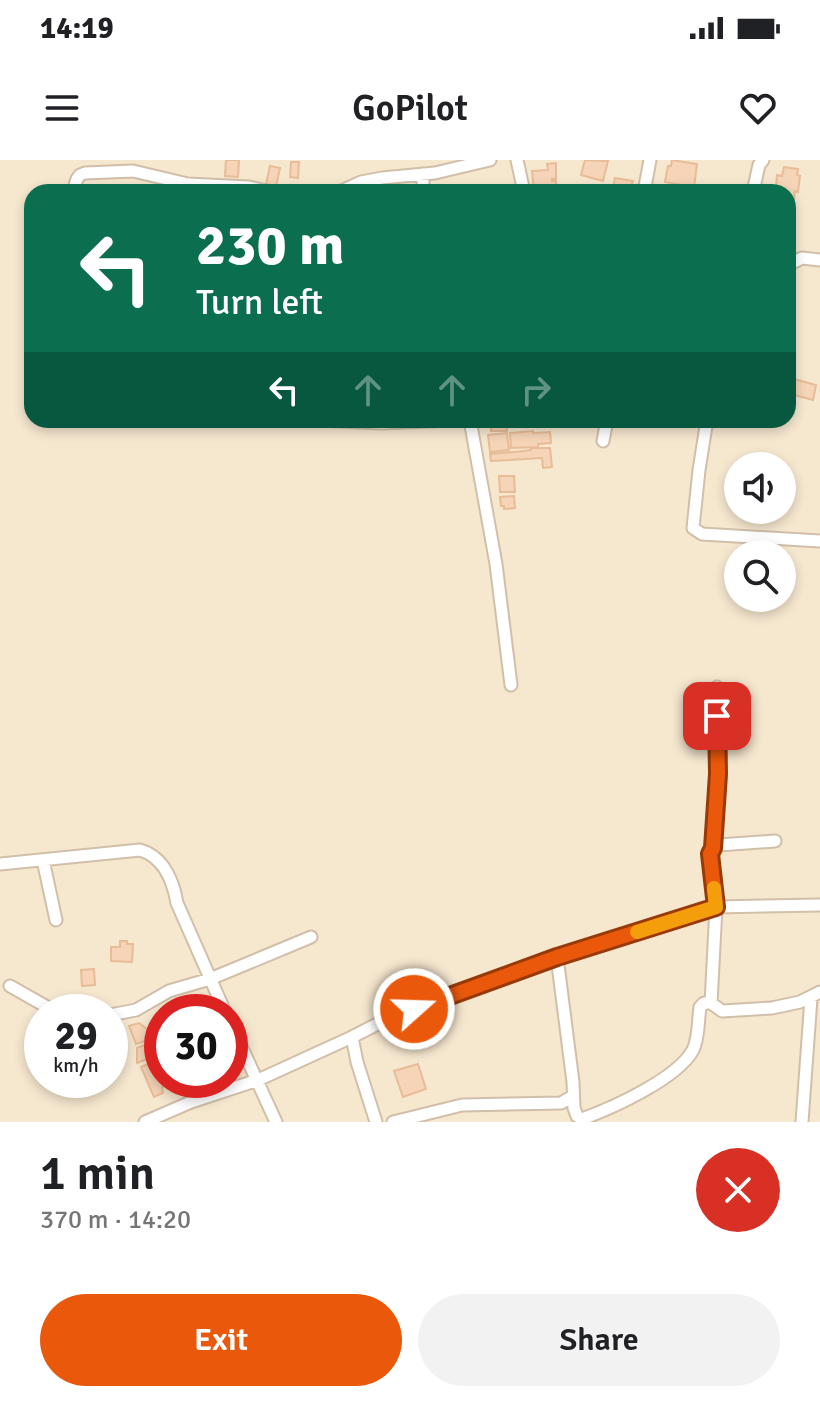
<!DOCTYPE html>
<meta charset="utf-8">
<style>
:root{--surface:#fff;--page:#f2f2f2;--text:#202124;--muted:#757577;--accent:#ea580c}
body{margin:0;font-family:Signika,sans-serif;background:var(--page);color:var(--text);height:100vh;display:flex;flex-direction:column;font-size:30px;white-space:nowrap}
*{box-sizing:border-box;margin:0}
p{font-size:26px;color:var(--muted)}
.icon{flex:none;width:44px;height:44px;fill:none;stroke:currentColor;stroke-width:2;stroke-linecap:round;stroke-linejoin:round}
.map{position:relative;height:962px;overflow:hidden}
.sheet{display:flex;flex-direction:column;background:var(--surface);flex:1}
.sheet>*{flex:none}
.hud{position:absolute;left:24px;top:24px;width:772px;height:244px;border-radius:24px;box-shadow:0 4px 12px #0003;background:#0b6e4f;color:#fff;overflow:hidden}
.controls{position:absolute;left:724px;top:292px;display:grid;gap:16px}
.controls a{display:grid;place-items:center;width:72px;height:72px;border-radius:50%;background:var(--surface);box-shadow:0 4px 12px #0003;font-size:40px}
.speed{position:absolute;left:24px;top:834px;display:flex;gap:16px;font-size:40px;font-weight:700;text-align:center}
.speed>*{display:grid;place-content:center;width:104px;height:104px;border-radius:50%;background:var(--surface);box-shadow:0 4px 12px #0003;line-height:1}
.speed small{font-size:20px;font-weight:400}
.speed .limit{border:12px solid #d22;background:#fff;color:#111}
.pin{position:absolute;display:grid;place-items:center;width:68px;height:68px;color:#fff;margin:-34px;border-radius:16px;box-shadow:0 4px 12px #0006}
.me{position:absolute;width:88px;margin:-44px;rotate:70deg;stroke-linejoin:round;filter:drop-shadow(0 0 6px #0008)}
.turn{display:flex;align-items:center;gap:28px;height:168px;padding:0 40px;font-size:36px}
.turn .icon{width:104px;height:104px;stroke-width:2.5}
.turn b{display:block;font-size:56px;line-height:68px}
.lanes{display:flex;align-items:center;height:76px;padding:0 40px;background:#0003;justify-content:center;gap:40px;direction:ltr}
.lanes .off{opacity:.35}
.round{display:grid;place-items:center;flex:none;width:84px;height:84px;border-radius:42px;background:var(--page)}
.headline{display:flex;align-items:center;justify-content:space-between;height:136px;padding:0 40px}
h1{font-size:48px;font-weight:600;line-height:60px}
.button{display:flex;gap:16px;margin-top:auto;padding:16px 40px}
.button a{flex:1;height:92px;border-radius:48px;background:var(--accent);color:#fff;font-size:32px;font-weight:600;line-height:92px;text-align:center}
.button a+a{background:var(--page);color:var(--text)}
.status{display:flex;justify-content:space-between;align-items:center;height:56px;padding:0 40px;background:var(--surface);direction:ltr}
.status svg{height:22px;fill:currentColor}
header{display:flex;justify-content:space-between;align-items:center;height:104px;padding:0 40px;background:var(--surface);font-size:36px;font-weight:600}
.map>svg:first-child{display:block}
</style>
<div class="status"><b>14:19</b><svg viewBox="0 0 49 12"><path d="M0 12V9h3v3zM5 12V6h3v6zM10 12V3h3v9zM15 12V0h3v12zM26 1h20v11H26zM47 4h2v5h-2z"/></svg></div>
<header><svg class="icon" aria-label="menu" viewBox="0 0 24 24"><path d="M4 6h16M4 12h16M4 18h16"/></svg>GoPilot<svg class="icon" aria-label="heart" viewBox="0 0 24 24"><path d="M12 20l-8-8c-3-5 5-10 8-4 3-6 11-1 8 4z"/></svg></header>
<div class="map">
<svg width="820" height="962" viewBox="0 0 820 962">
<rect width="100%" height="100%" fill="#fef5e1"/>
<path fill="#f6e7cf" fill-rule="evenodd" d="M 0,0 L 820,0 L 820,962 L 0,962 ZM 32,32 L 788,32 L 788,260 L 32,260 ZM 738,306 L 782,306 L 782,350 L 738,350 ZM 738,394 L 782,394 L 782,438 L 738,438 ZM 42,852 L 110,852 L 110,920 L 42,920 ZM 162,852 L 230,852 L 230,920 L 162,920 Z"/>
<path fill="#f5d4b7" stroke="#e8bc96" stroke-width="2" d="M 226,0 L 239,0 L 238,17 L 225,16 Z
M 585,0 L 608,1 L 603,21 L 581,15 Z
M 672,0 L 697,4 L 694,27 L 665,22 L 668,6 L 671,6 Z
M 291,2 L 299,2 L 298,18 L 290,17 Z
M 556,3 L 556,19 L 552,19 L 552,21 L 556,21 L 557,32 L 534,32 L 532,11 L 548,10 L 547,4 Z
M 270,6 L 280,8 L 276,26 L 266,24 Z
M 784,7 L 798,9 L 797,15 L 800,16 L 798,32 L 795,31 L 794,40 L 788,39 L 788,32 L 780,32 L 781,28 L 776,27 L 777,15 L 782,16 Z
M 615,18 L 633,21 L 629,32 L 613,28 Z
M 794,219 L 816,225 L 813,240 L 790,234 Z
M 491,260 L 506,260 L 507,271 L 491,271 Z
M 533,271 L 533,273 L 550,272 L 551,283 L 538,284 L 538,287 L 511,288 L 510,273 Z
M 507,273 L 509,290 L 490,292 L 488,275 Z
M 531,288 L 550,288 L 552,307 L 543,308 L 542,298 L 491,301 L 490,294 L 524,291 L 531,290 Z
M 499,316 L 514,316 L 515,332 L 500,332 Z
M 514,336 L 515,348 L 504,349 L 504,346 L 501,346 L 500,337 Z
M 120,781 L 127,781 L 127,784 L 133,784 L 132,802 L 111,801 L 111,787 L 120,787 Z
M 94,809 L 95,825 L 82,826 L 81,810 Z
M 139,863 L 147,869 L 148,880 L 136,884 L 129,866 Z
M 159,879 L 162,893 L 137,903 L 137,888 Z
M 162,898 L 162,920 L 176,921 L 162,927 L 163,933 L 154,937 L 141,907 Z
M 418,904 L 426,929 L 403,937 L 394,911 Z"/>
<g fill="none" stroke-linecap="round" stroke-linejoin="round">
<defs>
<path id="minor" d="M 517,0 L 524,32
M 73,32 L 77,19 L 80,15 L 85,13 L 133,11 L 188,24 L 249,27 L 270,32
M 339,32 L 361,22 L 382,18 L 435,13 L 490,0
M 423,32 L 423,14
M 644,32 L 650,0
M 753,32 L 759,5 L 763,0
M 788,105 L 802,98 L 820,100
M 318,260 L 381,263 L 454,260
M 470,260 L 496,404 L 511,525
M 707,260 L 699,310 L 693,368 L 702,374 L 820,381
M 603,281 L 607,260
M 713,688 L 719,685 L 775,681
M 43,700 L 56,760
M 0,704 L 140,690 C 164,697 173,720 177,743 L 225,852
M 557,797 L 573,922 L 574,948 L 577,956 L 582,959 C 612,948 677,919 693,890 C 699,878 698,860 700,847 L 704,843 L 711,843 L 722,851 L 772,848 L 800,842 L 820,832
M 10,826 L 56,852
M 711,843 L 716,747 L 710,694 L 713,688 L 718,614 L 717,527
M 110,855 L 136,850 L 169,831 L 210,819 L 311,777
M 230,862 L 276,962
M 70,920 L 71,930
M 145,962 L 191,942 L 258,920 L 352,877
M 376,962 L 357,902 L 352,877 L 389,858 L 557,797 L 716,747 L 820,745
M 393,962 L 462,945 L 561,943 L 573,936
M 802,962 L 811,838"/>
</defs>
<use href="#minor" stroke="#d1bfaa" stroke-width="15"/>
<use href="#minor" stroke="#fff" stroke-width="11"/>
</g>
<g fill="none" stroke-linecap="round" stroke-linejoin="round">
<defs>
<path id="route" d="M 414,849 L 557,797 L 716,747 L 710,694 L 713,688 L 718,614 L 717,556"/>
</defs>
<use href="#route" stroke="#983908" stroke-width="20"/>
<use href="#route" stroke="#ea580c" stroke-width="14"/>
<path stroke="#f59e0b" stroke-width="14" d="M 637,772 L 716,747 L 714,728"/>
</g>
</svg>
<div class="controls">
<a><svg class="icon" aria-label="sound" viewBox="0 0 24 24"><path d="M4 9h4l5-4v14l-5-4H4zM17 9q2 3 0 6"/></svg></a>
<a><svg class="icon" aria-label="search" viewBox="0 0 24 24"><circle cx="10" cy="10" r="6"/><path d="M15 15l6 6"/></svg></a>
</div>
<div class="speed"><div>29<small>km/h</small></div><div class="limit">30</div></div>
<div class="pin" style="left:717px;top:556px;background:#d93025"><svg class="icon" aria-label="arrive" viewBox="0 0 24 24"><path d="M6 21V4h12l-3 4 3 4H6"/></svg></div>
<svg class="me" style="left:414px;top:849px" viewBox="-20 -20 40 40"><circle r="17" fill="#ea580c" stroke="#fff" stroke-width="3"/><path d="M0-11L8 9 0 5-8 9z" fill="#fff"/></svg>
<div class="hud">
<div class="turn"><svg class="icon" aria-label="left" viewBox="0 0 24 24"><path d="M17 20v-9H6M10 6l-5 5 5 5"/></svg><div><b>230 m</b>Turn left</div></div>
<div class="lanes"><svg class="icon" aria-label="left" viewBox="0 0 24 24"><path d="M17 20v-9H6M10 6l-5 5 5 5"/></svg><svg class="icon off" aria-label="ahead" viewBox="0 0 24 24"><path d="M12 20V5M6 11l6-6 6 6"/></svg><svg class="icon off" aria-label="ahead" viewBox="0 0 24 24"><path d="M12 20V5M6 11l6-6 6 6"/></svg><svg class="icon off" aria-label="right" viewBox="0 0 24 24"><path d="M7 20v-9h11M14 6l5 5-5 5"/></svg></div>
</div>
</div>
<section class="sheet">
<div class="headline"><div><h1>1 min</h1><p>370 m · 14:20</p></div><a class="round" style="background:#d93025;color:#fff"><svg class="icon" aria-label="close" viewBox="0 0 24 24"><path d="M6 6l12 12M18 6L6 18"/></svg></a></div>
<div class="button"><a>Exit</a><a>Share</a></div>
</section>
